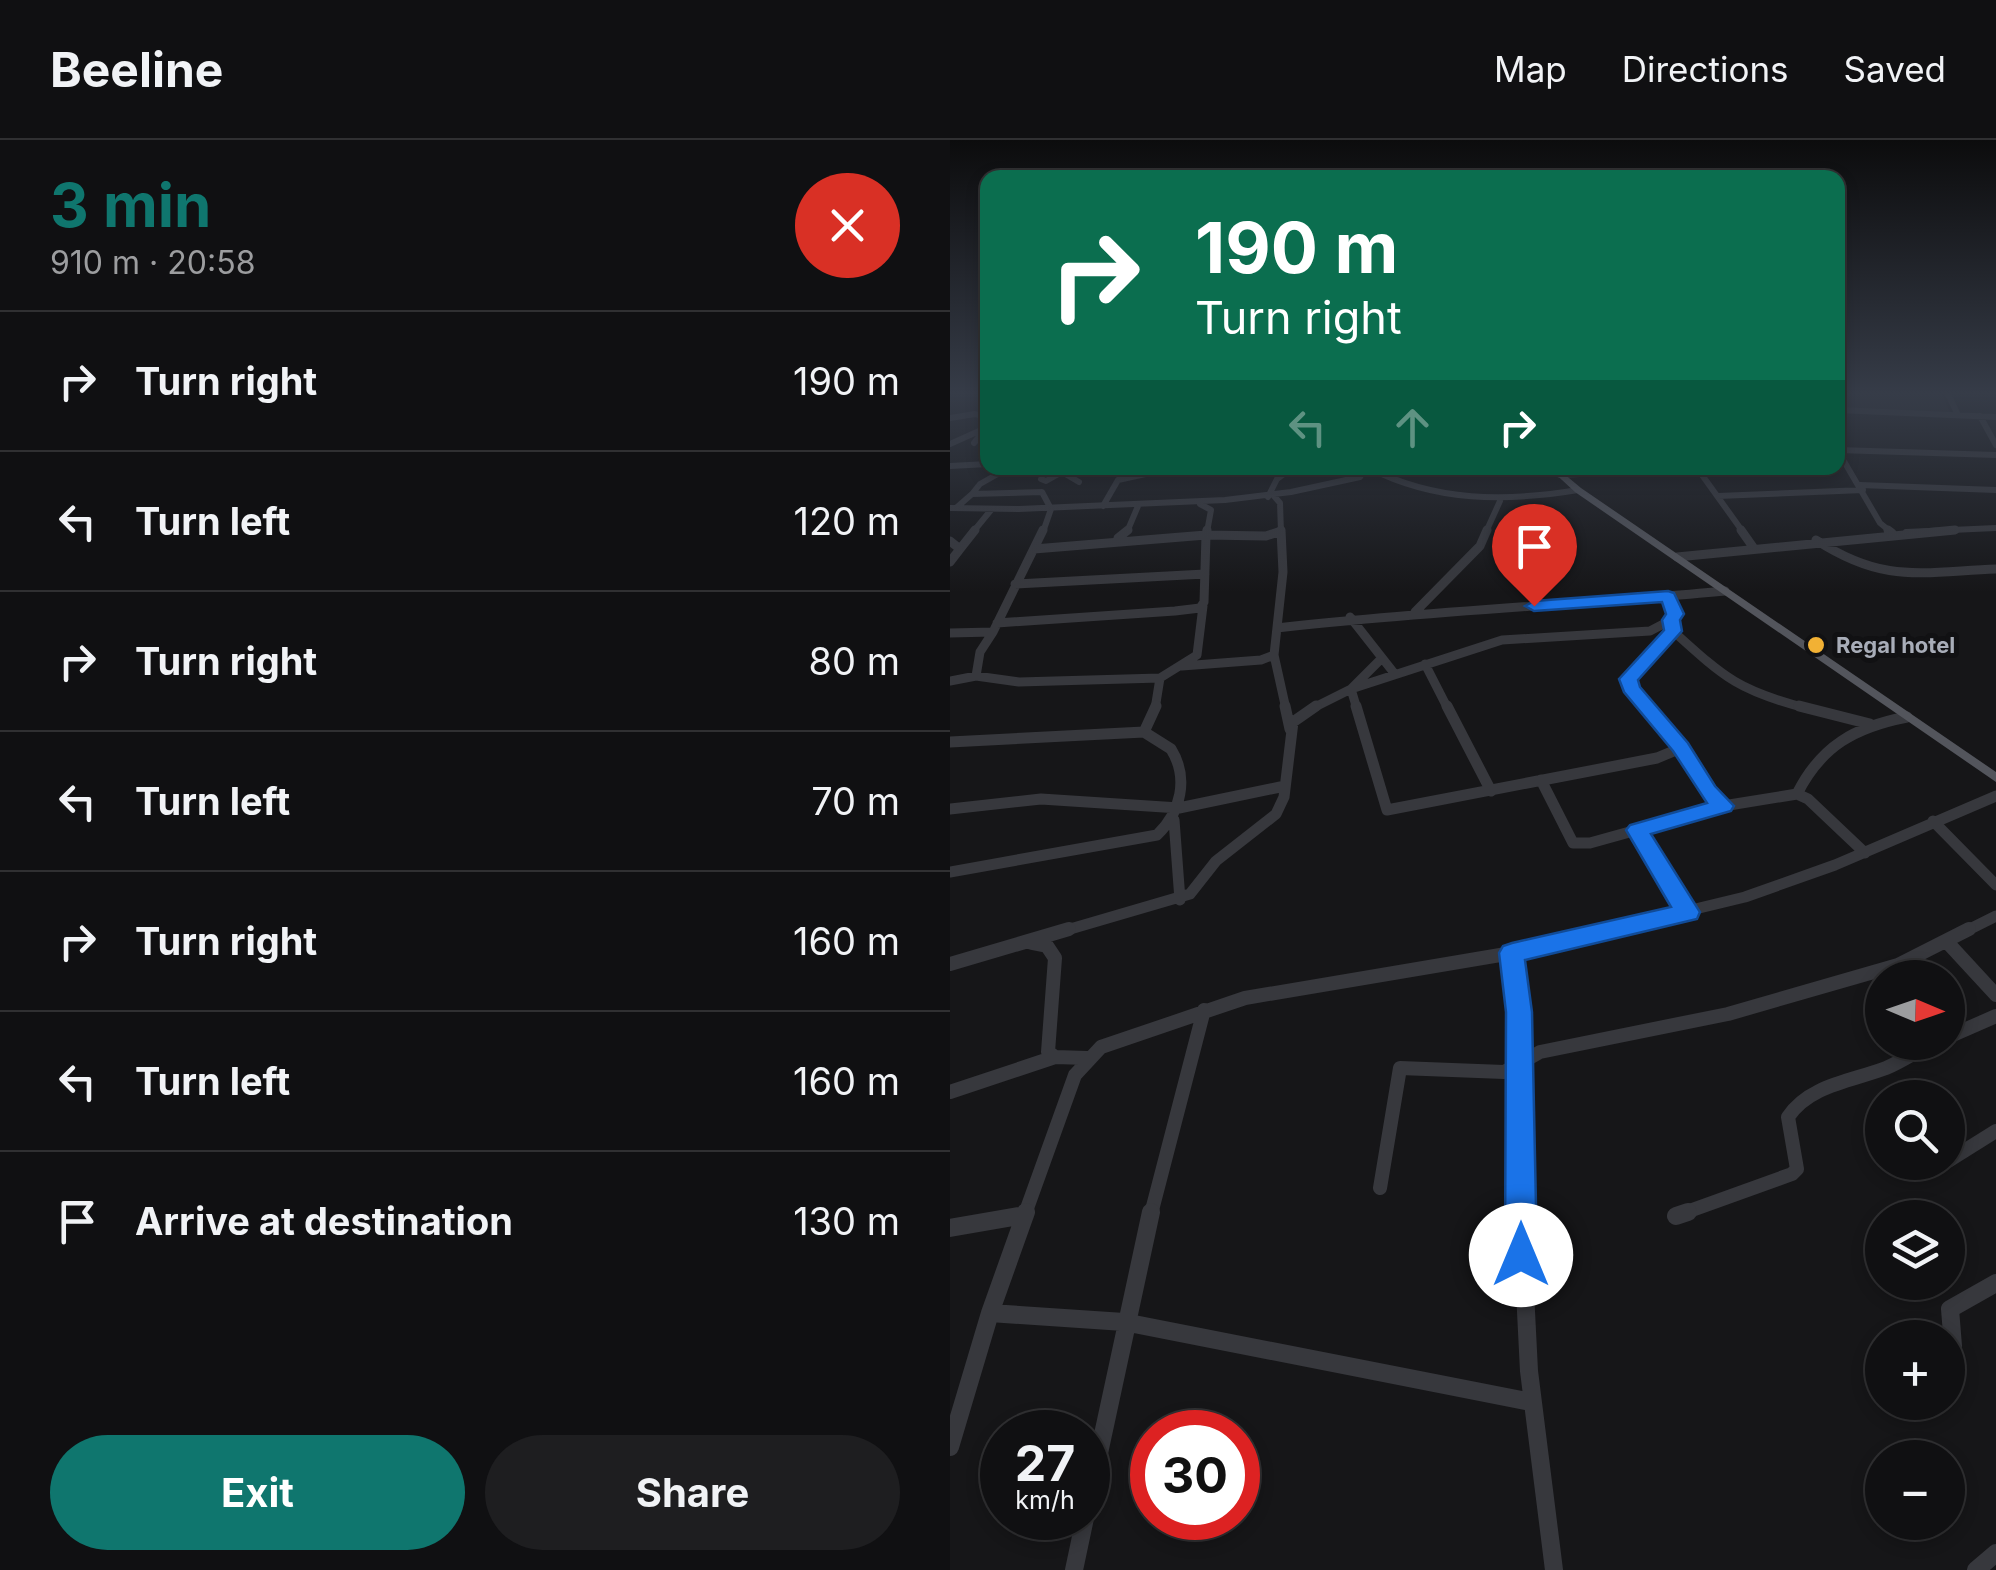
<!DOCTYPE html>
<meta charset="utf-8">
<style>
:root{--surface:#101012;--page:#1e1e20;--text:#f1f3f6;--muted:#9c9d9f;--line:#303032;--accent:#0f766e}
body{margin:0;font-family:Inter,sans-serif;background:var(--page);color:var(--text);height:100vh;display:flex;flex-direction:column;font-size:38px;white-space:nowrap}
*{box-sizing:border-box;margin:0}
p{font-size:32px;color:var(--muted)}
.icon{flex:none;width:55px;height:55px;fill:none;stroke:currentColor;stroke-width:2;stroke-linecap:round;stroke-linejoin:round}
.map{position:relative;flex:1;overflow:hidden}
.sheet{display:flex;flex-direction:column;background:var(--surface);width:950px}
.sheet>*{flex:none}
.banner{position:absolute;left:30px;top:30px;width:865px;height:305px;border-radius:20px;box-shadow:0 5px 15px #0003,0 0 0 2px var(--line);background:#0b6e4f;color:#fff;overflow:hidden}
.needle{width:65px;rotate:92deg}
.fabs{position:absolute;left:915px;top:820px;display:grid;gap:20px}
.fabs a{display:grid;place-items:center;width:100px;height:100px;border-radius:50%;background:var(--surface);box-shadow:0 5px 15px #0003,0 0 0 2px var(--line);font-size:50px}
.speed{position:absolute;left:30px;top:1270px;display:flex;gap:20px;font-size:50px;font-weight:700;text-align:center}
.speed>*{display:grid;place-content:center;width:130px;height:130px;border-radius:50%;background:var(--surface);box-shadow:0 5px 15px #0003,0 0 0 2px var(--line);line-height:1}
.speed small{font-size:25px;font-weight:400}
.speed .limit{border:15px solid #d22;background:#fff;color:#111}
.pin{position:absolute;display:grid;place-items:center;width:85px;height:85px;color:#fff;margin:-102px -42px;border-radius:50% 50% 50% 0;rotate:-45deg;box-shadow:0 0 10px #0007}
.pin .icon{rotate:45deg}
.me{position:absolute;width:110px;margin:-55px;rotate:0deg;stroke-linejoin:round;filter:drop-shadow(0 0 8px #0008)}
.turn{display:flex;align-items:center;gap:35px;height:210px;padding:0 50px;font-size:45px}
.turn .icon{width:130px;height:130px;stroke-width:2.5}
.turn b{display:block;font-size:70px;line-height:85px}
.lanes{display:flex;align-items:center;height:95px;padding:0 50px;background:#0003;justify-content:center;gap:50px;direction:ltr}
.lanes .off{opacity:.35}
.round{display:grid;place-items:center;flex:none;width:105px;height:105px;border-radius:52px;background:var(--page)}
.overview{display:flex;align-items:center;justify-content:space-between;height:170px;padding:0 50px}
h1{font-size:60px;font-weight:700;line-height:75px;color:var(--accent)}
.cta{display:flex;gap:20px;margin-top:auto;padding:20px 50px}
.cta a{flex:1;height:115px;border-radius:60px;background:var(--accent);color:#fff;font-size:40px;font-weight:700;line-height:115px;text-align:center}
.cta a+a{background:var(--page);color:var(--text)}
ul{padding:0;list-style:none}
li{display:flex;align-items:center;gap:30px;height:140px;padding:0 50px;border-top:2px solid var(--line)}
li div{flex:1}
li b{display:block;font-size:38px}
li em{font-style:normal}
header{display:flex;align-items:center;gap:60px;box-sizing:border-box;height:140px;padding:0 50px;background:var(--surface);border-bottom:2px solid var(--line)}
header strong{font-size:48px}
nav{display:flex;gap:55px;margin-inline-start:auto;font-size:35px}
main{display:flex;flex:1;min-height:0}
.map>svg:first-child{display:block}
</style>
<header>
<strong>Beeline</strong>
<nav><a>Map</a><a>Directions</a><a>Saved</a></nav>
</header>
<main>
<section class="sheet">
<div class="overview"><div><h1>3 min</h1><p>910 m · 20:58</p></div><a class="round" style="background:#d93025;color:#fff"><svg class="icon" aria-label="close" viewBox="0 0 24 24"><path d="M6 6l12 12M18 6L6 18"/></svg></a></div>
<ul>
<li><svg class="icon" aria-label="right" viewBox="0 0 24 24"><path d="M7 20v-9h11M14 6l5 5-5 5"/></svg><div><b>Turn right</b></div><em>190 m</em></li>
<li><svg class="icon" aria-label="left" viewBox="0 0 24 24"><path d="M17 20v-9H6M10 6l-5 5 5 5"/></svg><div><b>Turn left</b></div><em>120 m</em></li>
<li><svg class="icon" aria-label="right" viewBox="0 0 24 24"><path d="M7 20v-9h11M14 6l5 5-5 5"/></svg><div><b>Turn right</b></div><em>80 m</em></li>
<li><svg class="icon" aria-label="left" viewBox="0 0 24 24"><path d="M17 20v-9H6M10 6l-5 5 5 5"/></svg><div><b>Turn left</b></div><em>70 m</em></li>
<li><svg class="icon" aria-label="right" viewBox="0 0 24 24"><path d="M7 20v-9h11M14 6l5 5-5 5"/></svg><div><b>Turn right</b></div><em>160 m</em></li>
<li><svg class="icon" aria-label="left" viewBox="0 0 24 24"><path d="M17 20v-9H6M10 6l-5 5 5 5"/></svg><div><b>Turn left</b></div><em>160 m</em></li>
<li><svg class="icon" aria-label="arrive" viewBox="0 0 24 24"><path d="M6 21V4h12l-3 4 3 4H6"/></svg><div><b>Arrive at destination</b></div><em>130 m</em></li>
</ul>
<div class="cta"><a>Exit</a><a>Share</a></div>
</section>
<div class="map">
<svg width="1046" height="1430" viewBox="0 0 1046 1430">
<rect width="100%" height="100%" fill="#161618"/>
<path fill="#222225" d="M 888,252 L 991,252 L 1000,272 L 888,268 Z"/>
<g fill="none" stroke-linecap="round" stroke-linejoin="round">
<path stroke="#37383d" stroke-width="6" d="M 997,252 L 1008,275
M 888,270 L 1046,277
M 1030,276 L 1046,305
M 0,278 L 25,274 L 38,278
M 24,303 L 37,287
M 0,304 L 38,287
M 888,310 L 1046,315
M 888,311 L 930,383 L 941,392
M 0,326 L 38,324
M 419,328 C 486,362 555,362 628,350
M 747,328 L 793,392
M 610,335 L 748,328
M 91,339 L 96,341 L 112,332 L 129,342
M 910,345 L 1046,350
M 22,354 L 30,344 L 53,331
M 324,356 L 330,363 L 331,392
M 768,356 L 913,350
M 318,357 L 327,339 L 335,333 L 410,328
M 250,364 L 261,370 L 257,392
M 153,366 L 168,340 L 223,328
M 0,368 L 69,369 L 275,360 L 341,352 L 410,337 L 415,328
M 6,368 L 22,354 L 92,352 L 101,369 L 93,392
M 23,392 L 41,370
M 177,392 L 188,366
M 327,392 L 331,391
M 536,392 L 550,361
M 956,392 L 1046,388"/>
<path stroke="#37383d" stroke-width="9" d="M 257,390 L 256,395 L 316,396 L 331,391
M 791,390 L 803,407
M 938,390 L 942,393
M 168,398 L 178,390
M 866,400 C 934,444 970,432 1046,429
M 0,401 L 10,409 L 0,422
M 10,409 L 25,390
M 727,417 L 1005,390
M 65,444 L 255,434
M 465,472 L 530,406 L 537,390
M 400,477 L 444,533
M 47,483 L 225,471 L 250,468 L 254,462 L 256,395 L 84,409
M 327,488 C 476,471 626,465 775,451
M 723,491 C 776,539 789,551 859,569
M 0,493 L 43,492 L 93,390
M 324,515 L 336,569
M 475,524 L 498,569
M 232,526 L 311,520 L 324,515 L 333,432 L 331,390
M 26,536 L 30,512 L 43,492
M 0,541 L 26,536 L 69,542 L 210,538
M 205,569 L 210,538 L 247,515 L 253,466
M 361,569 L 401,549 L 552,500 L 700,491 L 721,480
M 407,569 L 401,549 L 429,521
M 698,569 L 681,548 L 679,539 L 723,491 L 721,480 L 725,474 L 718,456"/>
<path stroke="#37383d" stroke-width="11" d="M 335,566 L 340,589
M 406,566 L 437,670 L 707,618 L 731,608
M 497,566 L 541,651
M 696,566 L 731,608 L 757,651 L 773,666
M 849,566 L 920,584
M 0,602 L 194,592
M 591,640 L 623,703 L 640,703 L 773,666 L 847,654 L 858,659 L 915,713
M 847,654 C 871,606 905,587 957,577
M 0,669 L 91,659 L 229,668 L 335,646
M 224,680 L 230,760
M 983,681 L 1046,745
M 688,690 L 708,729 L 738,772
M 0,732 L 207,695 C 231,672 239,638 221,609 L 194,592 L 206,566
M 110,792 L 240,754 L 266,721 L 326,674 L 334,657 L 343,582 L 366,566
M 650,792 L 795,757 L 885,725 L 1046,656
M 1014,792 L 1046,776"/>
<path stroke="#37383d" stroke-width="14" d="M 82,803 L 97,806 L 105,818 L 98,912 L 105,917 L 137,918
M 998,803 L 1046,855
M 0,824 L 119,789
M 998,897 L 1046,876
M 0,952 L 105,917
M 998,1021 L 1046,991
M 430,1048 L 450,928 L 554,932 L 590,912 L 778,874 L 948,825 L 1019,789
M 75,1074 L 125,935 L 151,907 L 295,858 L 562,813
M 201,1074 L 254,870
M 571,1074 L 573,921 L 562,813 L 660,789
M 731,1074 L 842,1034 L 847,1029 L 838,977 C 859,945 902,941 936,928 C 953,921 968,910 985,902"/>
<path stroke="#37383d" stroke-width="18" d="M 571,1072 L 579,1231 L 604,1430
M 726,1076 L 738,1072
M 0,1088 L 75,1075
M 40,1173 L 174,1182 L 581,1262
M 1003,1206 L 1000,1169 L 1046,1143
M 0,1307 L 40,1173 L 76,1072
M 138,1364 L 201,1072
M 124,1430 L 135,1378
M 1026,1430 L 1046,1413"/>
<path fill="#53555c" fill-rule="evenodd" d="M 599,328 L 607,328 L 631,348 L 1046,632 L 1046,642 L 625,352 Z"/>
</g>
<linearGradient id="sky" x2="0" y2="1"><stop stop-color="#0c0c0d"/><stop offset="0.56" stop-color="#363c48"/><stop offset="1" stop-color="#363c48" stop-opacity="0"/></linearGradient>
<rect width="1046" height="452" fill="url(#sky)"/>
<path fill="#1a73e8" stroke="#114b97" stroke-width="2.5" d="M 718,451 L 724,453 L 734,474 L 730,480 L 732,491 L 688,540 L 690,547 L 738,603 L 765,646 L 784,666 L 781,671 L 701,694 L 750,772 L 747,779 L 575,820 L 582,872 L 587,1115 L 583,1126 L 571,1131 L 560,1126 L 555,1115 L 556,872 L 549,813 L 553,806 L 562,803 L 721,767 L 676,690 L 680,685 L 757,663 L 723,611 L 674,552 L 669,539 L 714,490 L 712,480 L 716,474 L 712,462 L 584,471 L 575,466 L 584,461 Z"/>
<circle fill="#f2b134" stroke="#111113" stroke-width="4" cx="866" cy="505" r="10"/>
<g text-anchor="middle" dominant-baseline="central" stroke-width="10" stroke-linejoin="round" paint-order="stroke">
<g font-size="22" font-weight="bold" fill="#a8adb8" stroke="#111113" text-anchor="start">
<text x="886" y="505">Regal hotel</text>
</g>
</g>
</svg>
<div class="fabs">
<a><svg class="needle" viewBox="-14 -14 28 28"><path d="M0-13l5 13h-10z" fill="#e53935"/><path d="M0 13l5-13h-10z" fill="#9c9d9f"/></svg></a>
<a><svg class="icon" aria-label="search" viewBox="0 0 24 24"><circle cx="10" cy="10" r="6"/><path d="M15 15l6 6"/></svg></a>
<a><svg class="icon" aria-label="layers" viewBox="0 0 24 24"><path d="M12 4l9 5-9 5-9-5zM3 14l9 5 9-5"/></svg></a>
<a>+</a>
<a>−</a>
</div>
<div class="speed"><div>27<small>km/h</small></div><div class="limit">30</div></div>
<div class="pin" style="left:584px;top:466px;background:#d93025"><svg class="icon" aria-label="arrive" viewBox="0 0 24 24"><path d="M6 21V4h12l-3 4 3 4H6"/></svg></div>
<svg class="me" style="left:571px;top:1115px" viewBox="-20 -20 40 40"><circle r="19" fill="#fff"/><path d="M0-13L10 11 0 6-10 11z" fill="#1a73e8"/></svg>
<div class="banner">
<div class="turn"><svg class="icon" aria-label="right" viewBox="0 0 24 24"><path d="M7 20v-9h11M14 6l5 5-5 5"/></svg><div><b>190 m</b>Turn right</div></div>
<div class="lanes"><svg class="icon off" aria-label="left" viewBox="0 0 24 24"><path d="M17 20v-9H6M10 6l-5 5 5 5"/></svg><svg class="icon off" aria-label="ahead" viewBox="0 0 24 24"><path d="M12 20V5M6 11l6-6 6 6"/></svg><svg class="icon" aria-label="right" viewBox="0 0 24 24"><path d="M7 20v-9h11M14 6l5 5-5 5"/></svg></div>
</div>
</div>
</main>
